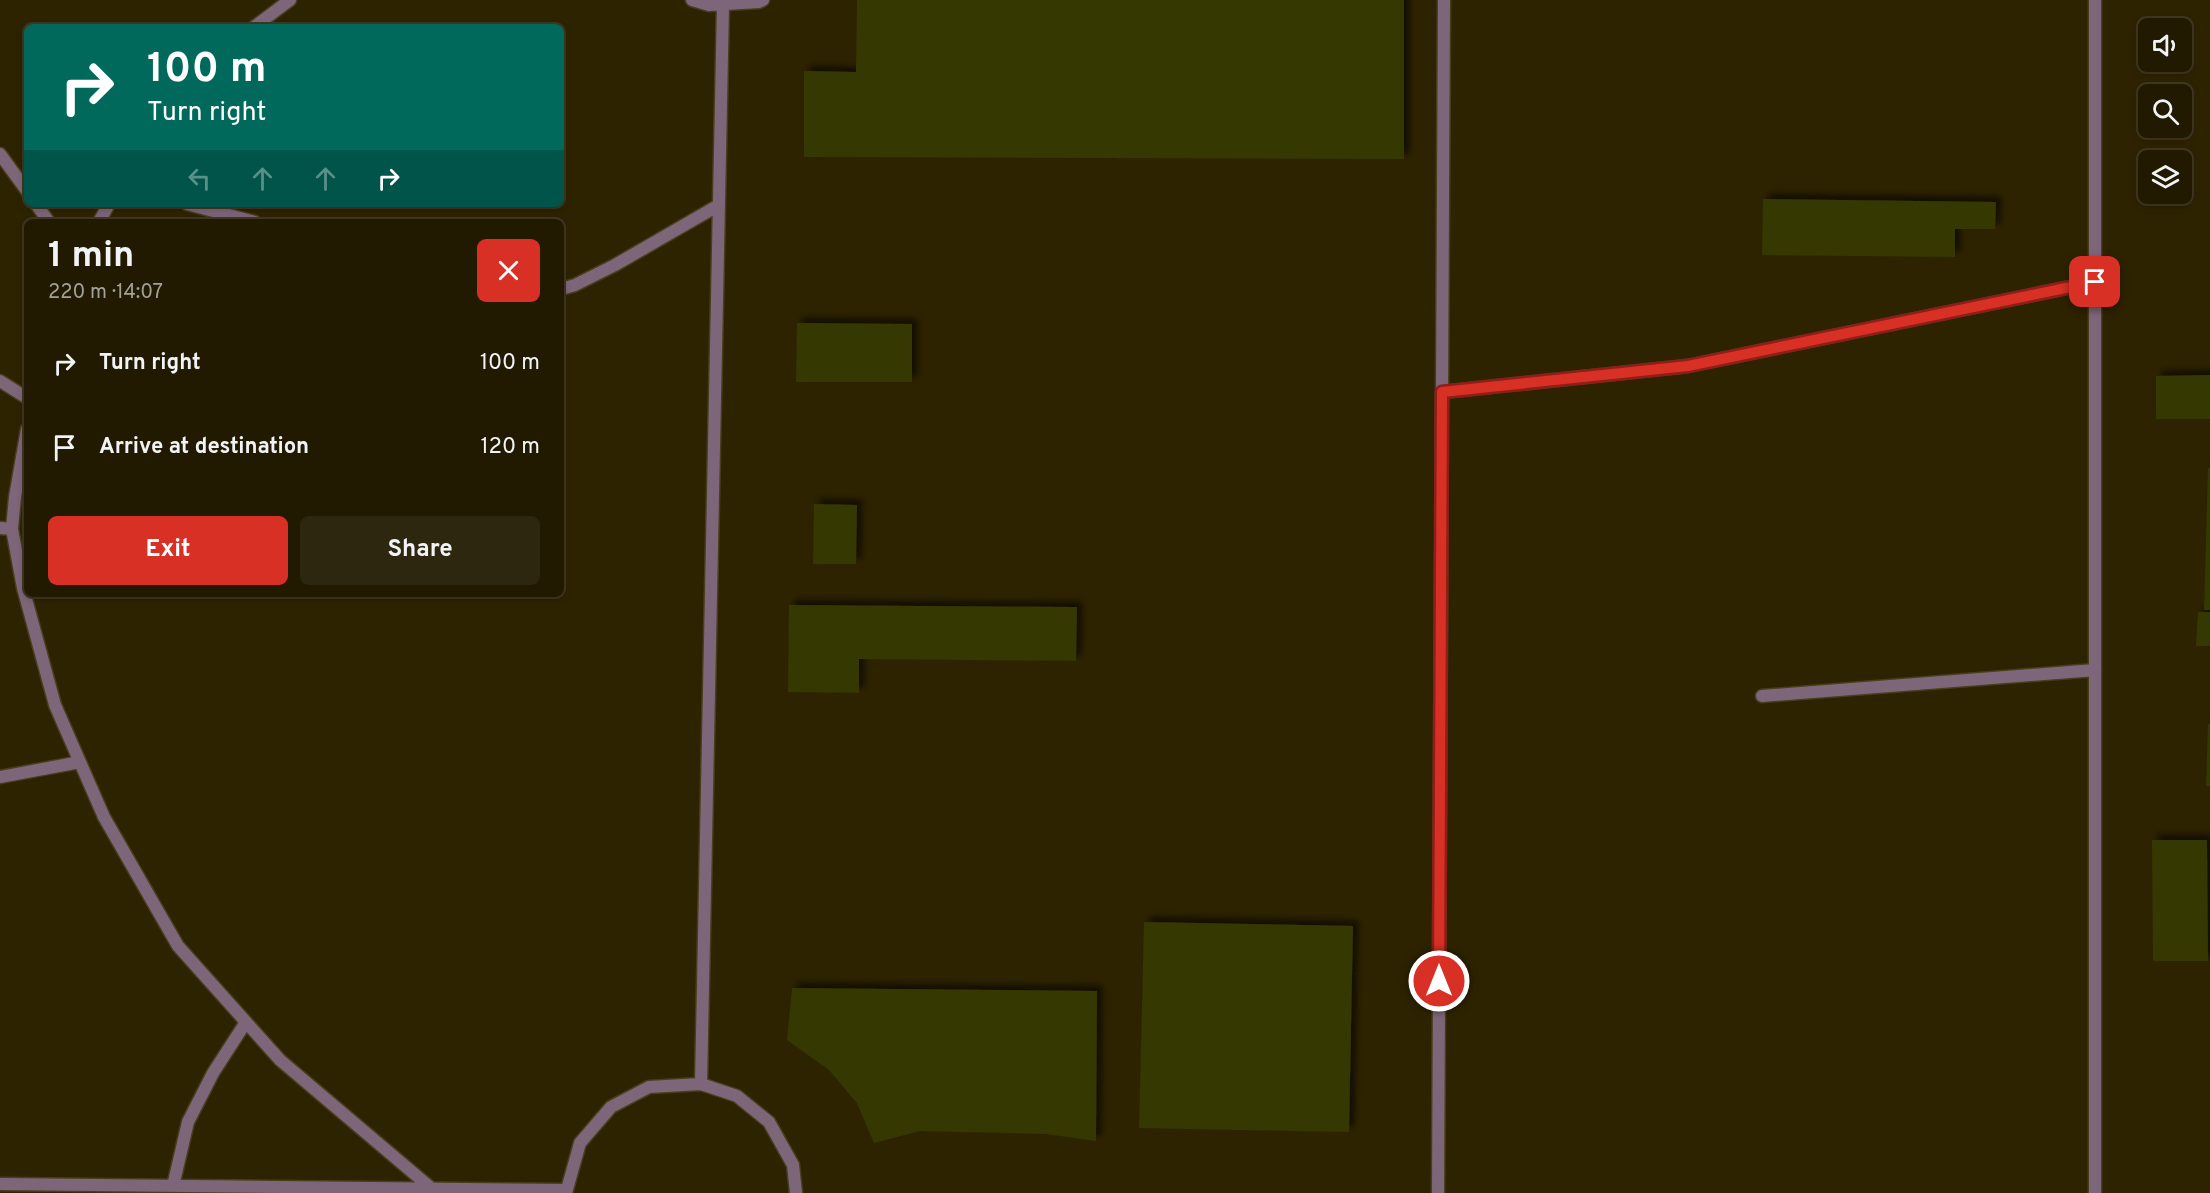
<!DOCTYPE html>
<meta charset="utf-8">
<style>
:root{--surface:#221a00;--page:#2e270f;--text:#f1f3f6;--muted:#a2a199;--line:#3f3822;--accent:#d93025}
body{margin:0;font-family:Overpass,sans-serif;background:var(--page);color:var(--text);height:100vh;display:flex;flex-direction:column;font-size:22px;white-space:nowrap}
*{box-sizing:border-box;margin:0}
p{font-size:20px;color:var(--muted)}
.icon{flex:none;width:33px;height:33px;fill:none;stroke:currentColor;stroke-width:2;stroke-linecap:round;stroke-linejoin:round}
.map{position:relative;flex:1;overflow:hidden}
.sheet{position:absolute;left:24px;top:219px;width:540px;height:378px;display:flex;flex-direction:column;background:var(--surface);border-radius:9px;box-shadow:0 3px 9px #0003,0 0 0 2px var(--line)}
.sheet>*{flex:none}
.top-card{position:absolute;left:24px;top:24px;width:540px;height:183px;border-radius:9px;box-shadow:0 3px 9px #0003,0 0 0 2px var(--line);background:#00695c;color:#fff;overflow:hidden}
.controls{position:absolute;left:2138px;top:18px;display:grid;gap:12px}
.controls a{display:grid;place-items:center;width:54px;height:54px;border-radius:9px;background:var(--surface);box-shadow:0 3px 9px #0003,0 0 0 2px var(--line);font-size:30px}
.pin{position:absolute;display:grid;place-items:center;width:51px;height:51px;color:#fff;margin:-26px;border-radius:12px;box-shadow:0 3px 9px #0006}
.me{position:absolute;width:66px;margin:-33px;rotate:0deg;stroke-linejoin:round;filter:drop-shadow(0 0 4px #0008)}
.turn{display:flex;align-items:center;gap:21px;height:126px;padding:0 24px;font-size:27px}
.turn .icon{width:78px;height:78px;stroke-width:2.5}
.turn b{display:block;font-size:42px;line-height:51px}
.lanes{display:flex;align-items:center;height:57px;padding:0 24px;background:#0003;justify-content:center;gap:30px;direction:ltr}
.lanes .off{opacity:.35}
.round{display:grid;place-items:center;flex:none;width:63px;height:63px;border-radius:9px;background:var(--page)}
.overview{display:flex;align-items:center;justify-content:space-between;height:102px;padding:0 24px}
h1{font-size:36px;font-weight:700;line-height:45px}
.primary-button{display:flex;gap:12px;margin-top:auto;padding:12px 24px}
.primary-button a{flex:1;height:69px;border-radius:9px;background:var(--accent);color:#fff;font-size:24px;font-weight:700;line-height:69px;text-align:center}
.primary-button a+a{background:var(--page);color:var(--text)}
ul{padding:0;list-style:none}
li{display:flex;align-items:center;gap:18px;height:84px;padding:0 24px}
li div{flex:1}
li b{display:block;font-size:22px}
li em{font-style:normal}
.map>svg:first-child{display:block}
</style>
<div class="map">
<svg width="2210" height="1193" viewBox="0 0 2210 1193">
<defs>
<filter id="shadow"><feDropShadow dx="5.5" dy="-5.5" stdDeviation="3" flood-color="#0009"/></filter>
</defs>
<rect width="100%" height="100%" fill="#2e2300"/>
<path fill="#363802" filter="url(#shadow)" d="M 857,0 L 1404,0 L 1404,159 L 804,157 L 804,71 L 856,72 Z
M 1763,199 L 1996,202 L 1995,229 L 1955,229 L 1955,257 L 1762,255 Z
M 797,323 L 912,324 L 912,382 L 796,382 Z
M 2210,375 L 2210,419 L 2156,419 L 2156,376 Z
M 2208,468 L 2210,468 L 2210,610 L 2204,610 Z
M 814,504 L 857,505 L 856,564 L 813,564 Z
M 789,605 L 1077,607 L 1076,661 L 859,659 L 859,693 L 788,692 Z
M 2198,612 L 2210,612 L 2210,646 L 2196,646 Z
M 2208,724 L 2210,724 L 2210,786 L 2206,786 Z
M 2152,840 L 2207,840 L 2208,961 L 2153,961 Z
M 1144,922 L 1353,926 L 1349,1132 L 1139,1128 Z
M 792,988 L 1097,991 L 1096,1141 L 1046,1134 L 920,1131 L 874,1143 L 857,1103 L 829,1070 L 787,1040 Z"/>
<g fill="none" stroke-linecap="round" stroke-linejoin="round">
<defs>
<path id="lane" d="M 1442,392 L 1688,366 L 2095,282
M 1762,696 L 2095,670"/>
<path id="street" d="M 692,0 L 709,5 L 759,2 L 763,0
M 254,27 L 290,0
M 0,154 L 27,191
M 36,204 L 49,222
M 187,204 L 255,222
M 99,222 L 109,204
M 561,289 L 575,285 L 615,265 L 719,205
M 0,381 L 27,398
M 27,429 L 15,497 L 12,529 L 23,588 L 55,705 L 104,817 L 178,946 L 280,1060 L 431,1188
M 0,528 L 12,529
M 0,777 L 80,762
M 701,1084 L 723,5
M 0,1184 L 566,1190
M 173,1186 L 188,1122 L 213,1073 L 246,1022
M 566,1193 L 580,1143 L 611,1107 L 649,1087 L 701,1084 L 737,1096 L 769,1122 L 793,1165 L 796,1193
M 1438,1193 L 1444,0
M 2095,1193 L 2095,0"/>
</defs>
<use href="#lane" stroke="#493e1c" stroke-width="15"/>
<use href="#street" stroke="#493e1c" stroke-width="15"/>
<use href="#lane" stroke="#7e667a" stroke-width="12"/>
<use href="#street" stroke="#7e667a" stroke-width="12"/>
</g>
<g fill="none" stroke-linecap="round" stroke-linejoin="round">
<defs>
<path id="route" d="M 1439,981 L 1442,392 L 1688,366 L 2095,282"/>
</defs>
<use href="#route" stroke="#8d1f18" stroke-width="15"/>
<use href="#route" stroke="#d93025" stroke-width="10"/>
</g>
</svg>
<div class="controls">
<a><svg class="icon" aria-label="sound" viewBox="0 0 24 24"><path d="M4 9h4l5-4v14l-5-4H4zM17 9q2 3 0 6"/></svg></a>
<a><svg class="icon" aria-label="search" viewBox="0 0 24 24"><circle cx="10" cy="10" r="6"/><path d="M15 15l6 6"/></svg></a>
<a><svg class="icon" aria-label="layers" viewBox="0 0 24 24"><path d="M12 4l9 5-9 5-9-5zM3 14l9 5 9-5"/></svg></a>
</div>
<div class="pin" style="left:2095px;top:282px;background:#d93025"><svg class="icon" aria-label="arrive" viewBox="0 0 24 24"><path d="M6 21V4h12l-3 4 3 4H6"/></svg></div>
<svg class="me" style="left:1439px;top:981px" viewBox="-20 -20 40 40"><circle r="17" fill="#d93025" stroke="#fff" stroke-width="3"/><path d="M0-11L8 9 0 5-8 9z" fill="#fff"/></svg>
<div class="top-card">
<div class="turn"><svg class="icon" aria-label="right" viewBox="0 0 24 24"><path d="M7 20v-9h11M14 6l5 5-5 5"/></svg><div><b>100 m</b>Turn right</div></div>
<div class="lanes"><svg class="icon off" aria-label="left" viewBox="0 0 24 24"><path d="M17 20v-9H6M10 6l-5 5 5 5"/></svg><svg class="icon off" aria-label="ahead" viewBox="0 0 24 24"><path d="M12 20V5M6 11l6-6 6 6"/></svg><svg class="icon off" aria-label="ahead" viewBox="0 0 24 24"><path d="M12 20V5M6 11l6-6 6 6"/></svg><svg class="icon" aria-label="right" viewBox="0 0 24 24"><path d="M7 20v-9h11M14 6l5 5-5 5"/></svg></div>
</div>
<section class="sheet">
<div class="overview"><div><h1>1 min</h1><p>220 m · 14:07</p></div><a class="round" style="background:#d93025;color:#fff"><svg class="icon" aria-label="close" viewBox="0 0 24 24"><path d="M6 6l12 12M18 6L6 18"/></svg></a></div>
<ul>
<li><svg class="icon" aria-label="right" viewBox="0 0 24 24"><path d="M7 20v-9h11M14 6l5 5-5 5"/></svg><div><b>Turn right</b></div><em>100 m</em></li>
<li><svg class="icon" aria-label="arrive" viewBox="0 0 24 24"><path d="M6 21V4h12l-3 4 3 4H6"/></svg><div><b>Arrive at destination</b></div><em>120 m</em></li>
</ul>
<div class="primary-button"><a>Exit</a><a>Share</a></div>
</section>
</div>
